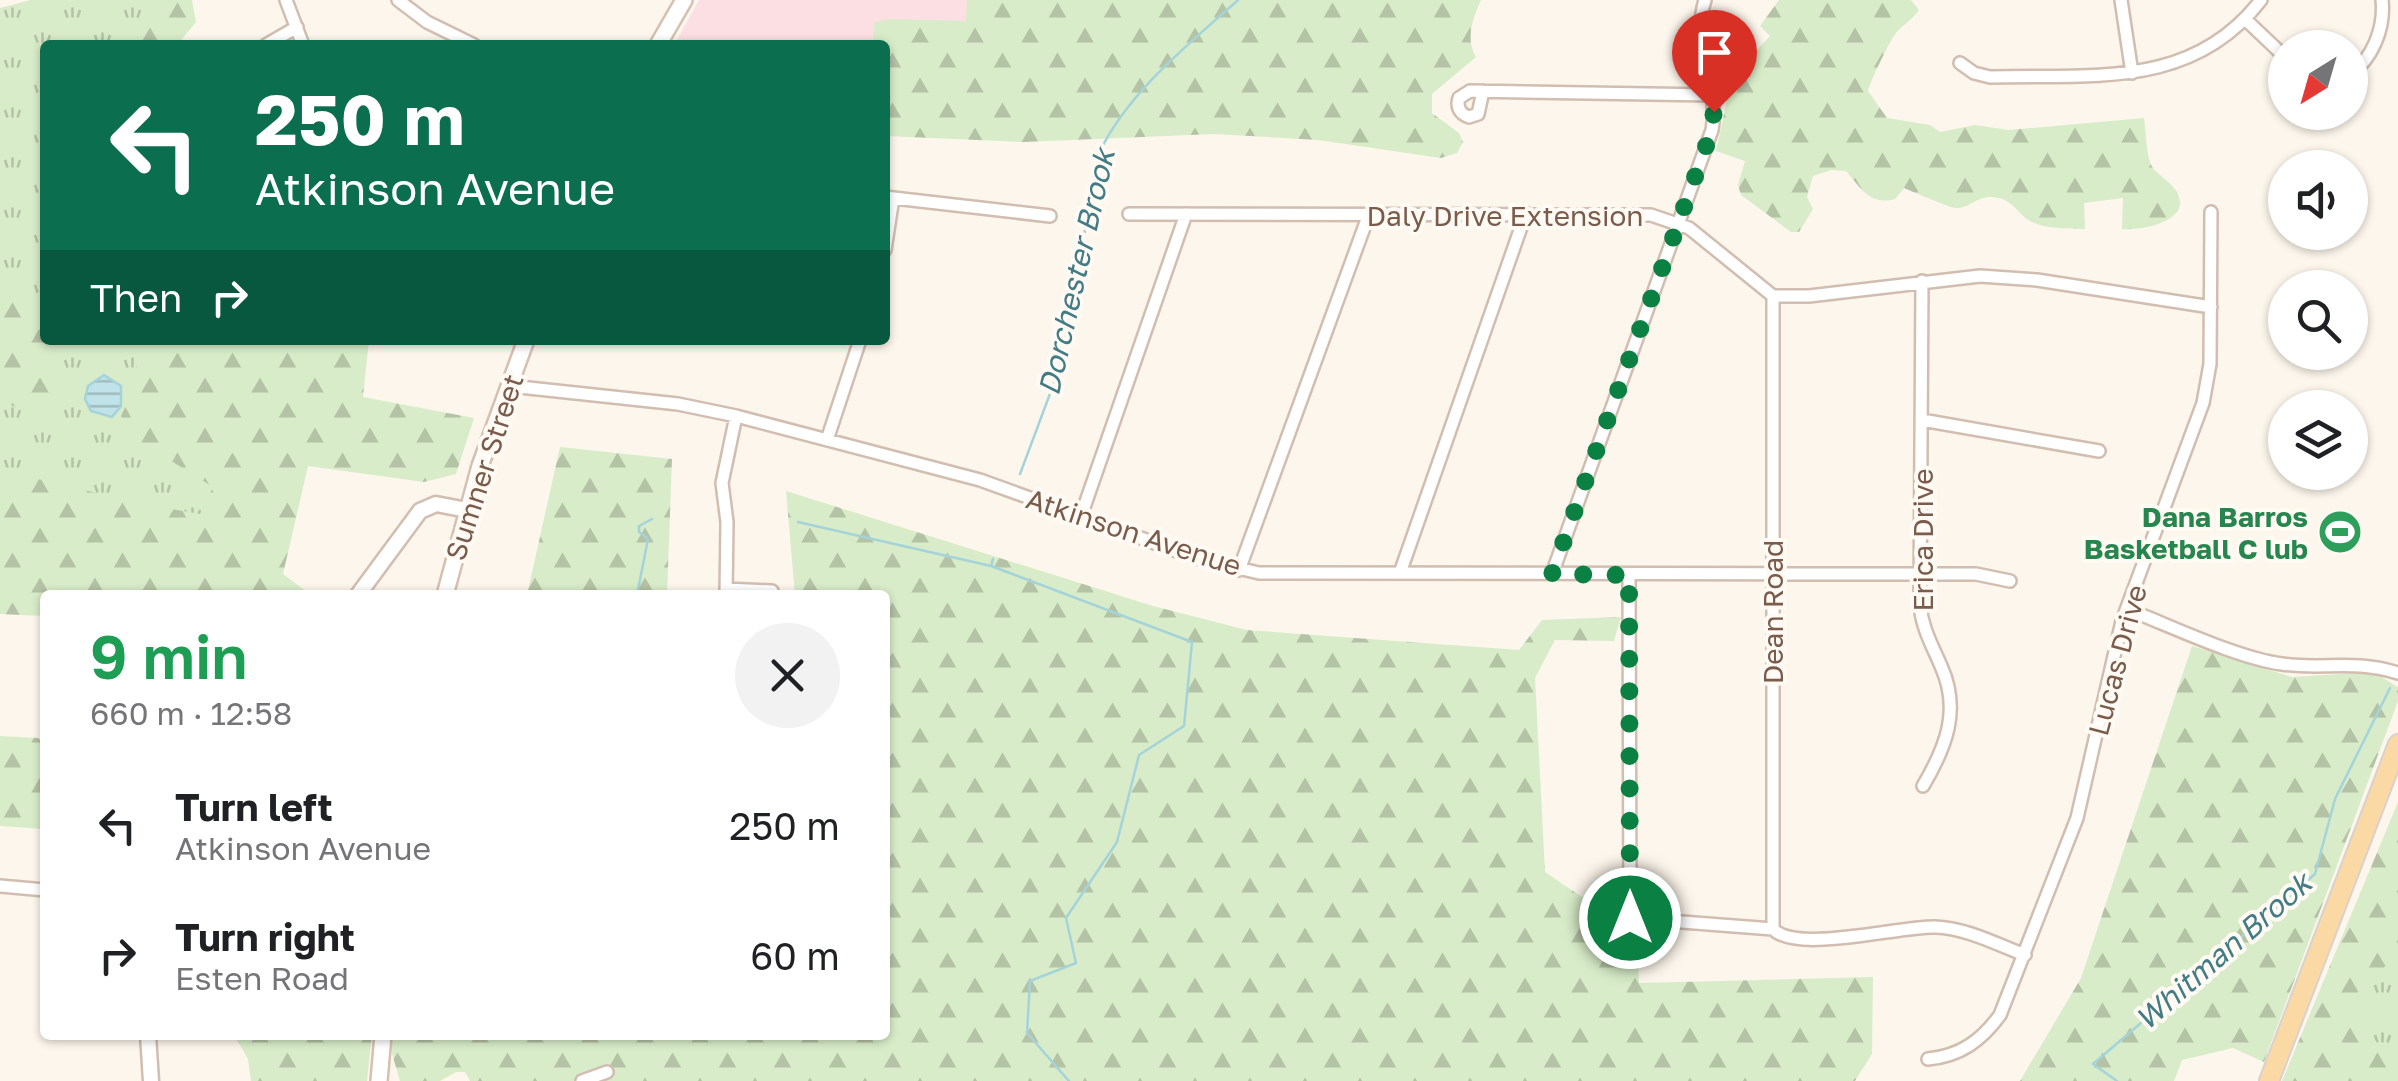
<!DOCTYPE html>
<meta charset="utf-8">
<style>
:root{--surface:#fff;--page:#f2f2f2;--text:#202124;--muted:#757577}
body{margin:0;font-family:"Golos Text",sans-serif;background:var(--page);color:var(--text);height:100vh;display:flex;flex-direction:column;font-size:38px;white-space:nowrap}
*{box-sizing:border-box;margin:0}
p{font-size:32px;color:var(--muted)}
.icon{flex:none;width:55px;height:55px;fill:none;stroke:currentColor;stroke-width:2;stroke-linecap:round;stroke-linejoin:round}
.map{position:relative;flex:1;overflow:hidden}
.sheet{position:absolute;left:40px;top:590px;width:850px;height:450px;display:flex;flex-direction:column;background:var(--surface);border-radius:10px;box-shadow:0 2px 8px #0004}
.sheet>*{flex:none}
.banner{position:absolute;left:40px;top:40px;width:850px;height:305px;border-radius:10px;box-shadow:0 2px 8px #0004;background:#0b6e4f;color:#fff;overflow:hidden}
.needle{width:65px;rotate:217deg}
.tools{position:absolute;left:2268px;top:30px;display:grid;gap:20px}
.tools a{display:grid;place-items:center;width:100px;height:100px;border-radius:50%;background:var(--surface);box-shadow:0 2px 8px #0004;font-size:50px}
.pin{position:absolute;display:grid;place-items:center;width:85px;height:85px;color:#fff;margin:-102px -42px;border-radius:50% 50% 50% 0;rotate:-45deg;box-shadow:0 0 10px #0007}
.pin .icon{rotate:45deg}
.me{position:absolute;width:110px;margin:-55px;rotate:0deg;stroke-linejoin:round;filter:drop-shadow(0 0 8px #0008)}
.turn{display:flex;align-items:center;gap:35px;height:210px;padding:0 50px;font-size:45px}
.turn .icon{width:130px;height:130px;stroke-width:2.5}
.turn b{display:block;font-size:70px;line-height:85px}
.then{display:flex;align-items:center;height:95px;padding:0 50px;background:#0003;gap:20px;font-size:38px}
.round{display:grid;place-items:center;flex:none;width:105px;height:105px;border-radius:52px;background:var(--page)}
.head{display:flex;align-items:center;justify-content:space-between;height:170px;padding:0 50px}
h1{font-size:60px;font-weight:600;line-height:75px;color:#1e9e55}
ul{padding:0;list-style:none}
li{display:flex;align-items:center;gap:30px;height:130px;padding:0 50px}
li div{flex:1}
li b{display:block;font-size:38px}
li em{font-style:normal}
.map>svg:first-child{display:block}
</style>
<div class="map">
<svg width="2398" height="1081" viewBox="0 0 2398 1081">
<defs>
<pattern id="grass-tufts" width="24" height="20" patternUnits="userSpaceOnUse" patternTransform="scale(2.5)"><rect width="24" height="20" fill="#d8ecc9"/><path d="M3 7l-1-3M5 7V3M7 7l1-3M15 17l-1-3M17 17v-4M19 17l1-3" fill="none" stroke="#b4c2a5"/></pattern>
<pattern id="forest-firs" width="22" height="20" patternUnits="userSpaceOnUse" patternTransform="scale(2.5)"><rect width="22" height="20" fill="#d8ecc9"/><path d="M5 1l3.5 6h-7zM16 11l3.5 6h-7z" fill="#b4c2a5"/></pattern>
<pattern id="water-rules" width="6" height="5" patternUnits="userSpaceOnUse" patternTransform="scale(2.5)"><rect width="6" height="5" fill="#bfe3e8"/><path d="M0 2.5h6" fill="none" stroke="#a0bbbe"/></pattern>
</defs>
<rect width="100%" height="100%" fill="#fdf6ec"/>
<path fill="#fbdfe3" d="M 699,0 L 1311,0 L 885,45 L 674,45 Z"/>
<path fill="url(#grass-tufts)" d="M 31,0 L 156,0 L 153,45 L 45,45 L 45,340 L 137,340 L 231,488 L 214,532 L 0,490 L 0,8 Z
M 2398,877 L 2398,1081 L 2303,1081 Z"/>
<path fill="url(#forest-firs)" d="M 141,0 L 192,0 L 196,22 L 177,45 L 142,45 Z
M 967,0 L 1481,0 C 1473,18 1465,39 1476,57 L 1432,94 L 1432,113 L 1459,133 L 1463,142 L 1457,153 L 1441,158 L 1318,140 L 1214,134 L 1024,142 L 885,136 L 885,45 L 873,45 L 874,23 L 889,19 L 966,21 Z
M 1779,0 L 1911,0 L 1919,10 C 1912,20 1904,24 1896,33 C 1891,38 1869,84 1868,91 L 1887,118 L 1930,125 L 1940,132 L 1975,125 L 2009,130 L 2144,118 C 2146,131 2146,153 2151,165 C 2156,174 2168,180 2174,188 C 2198,219 2145,231 2122,229 L 2123,198 L 2084,203 L 2085,229 C 2068,228 2046,230 2030,221 C 2018,214 2013,201 1999,198 C 1976,193 1972,209 1955,208 C 1951,208 1911,191 1904,188 L 1895,199 C 1870,206 1861,188 1846,171 L 1831,170 L 1813,176 L 1807,197 L 1813,209 L 1799,232 L 1791,232 L 1741,195 L 1738,185 L 1745,161 L 1716,151 L 1727,100 L 1723,75 L 1744,64 L 1770,36 L 1760,26 Z
M 0,272 L 52,348 C 57,368 57,404 43,420 L 0,400 Z
M 130,340 L 369,340 L 363,397 L 474,418 L 456,474 L 424,482 L 308,466 L 283,574 L 311,595 L 45,595 L 45,616 L 0,614 L 0,466 L 21,475 L 147,505 L 201,514 L 213,487 L 128,434 L 121,416 C 134,389 144,369 130,340 Z
M 560,447 L 672,459 L 667,595 L 527,595 Z
M 786,491 L 1153,606 L 1247,630 L 1519,650 L 1542,620 L 1621,617 L 1614,641 L 1555,640 L 1535,678 L 1545,872 L 1601,910 L 1608,904 L 1637,934 L 1639,983 L 1873,977 L 1872,1054 L 1855,1081 L 470,1081 L 465,1072 L 456,1072 L 440,1081 L 400,1081 L 390,1047 L 391,1035 L 885,1035 L 885,595 L 795,595 Z
M 2192,646 L 2292,677 L 2373,672 L 2398,687 L 2398,701 L 2264,1062 L 2233,1048 L 2182,1060 L 2174,1081 L 2020,1081 L 2081,978 Z
M 0,736 L 38,738 L 45,744 L 45,829 L 0,826 Z
M 2398,802 L 2398,957 L 2379,971 L 2364,969 L 2357,972 L 2355,980 L 2369,1033 L 2391,1059 L 2398,1060 L 2398,1081 L 2282,1081 Z
M 234,1035 L 326,1035 L 342,1039 L 352,1035 L 372,1035 L 367,1081 L 251,1081 L 248,1059 Z"/>
<path fill="url(#water-rules)" stroke="#a5d3da" stroke-width="2.5" d="M 104,375 L 121,386 L 121,406 L 112,417 L 91,411 L 85,399 L 88,386 Z"/>
<g fill="none" stroke-linecap="round" stroke-linejoin="round">
<path stroke="#a5d3da" stroke-width="2.5" d="M 1020,474 L 1060,367 L 1099,153 C 1129,91 1188,45 1238,0
M 798,522 L 991,566
M 993,559 L 991,566 L 1192,642 L 1184,726 L 1139,755 L 1117,842 L 1066,918 L 1076,963 L 1030,981 L 1027,1033 L 1069,1081
M 637,595 L 648,539 L 639,532 L 639,526 L 652,519
M 2117,1081 L 2093,1064 L 2315,874 L 2335,799 L 2390,688"/>
<defs>
<path id="minor" d="M 286,0 L 303,45
M 398,0 L 427,22 L 474,45
M 2121,0 L 2132,73
M 2245,19 L 2285,57
M 266,45 L 297,27
M 1960,63 L 1974,73 L 1990,77 C 2091,74 2192,90 2261,0
M 2350,74 C 2373,59 2385,27 2382,0
M 1483,91 L 1478,114 L 1469,117 C 1460,114 1456,107 1459,98 L 1470,91 L 1712,95
M 885,197 L 1050,216
M 1129,214 L 1651,215 L 1689,228 L 1773,296 L 1809,296 L 1980,276 L 2037,280 L 2211,307
M 885,250 L 893,198
M 1922,281 L 1920,605 C 1922,628 1932,645 1941,666 C 1961,710 1946,747 1923,786
M 1773,296 L 1773,929
M 510,386 L 678,404 L 736,416 L 980,480 L 1196,558 L 1259,573 L 1976,574 L 2010,581
M 1922,420 L 2099,451
M 827,440 L 860,340
M 1081,516 L 1186,214
M 1239,570 L 1369,214
M 1400,573 L 1526,213
M 1552,574 L 1712,130 C 1720,86 1691,44 1705,0
M 1629,575 L 1630,918 L 1773,929
M 726,589 L 772,591
M 726,595 L 727,522 L 722,483 L 736,416
M 2127,609 C 2171,626 2237,658 2282,664 C 2324,670 2352,659 2398,673
M 0,886 L 45,890
M 1773,929 C 1796,954 1900,926 1935,927 C 1966,928 1996,944 2025,955
M 1928,1059 C 1960,1056 1981,1041 2000,1015 L 2077,818 L 2122,621 L 2203,403 L 2210,364 L 2211,212
M 582,1081 L 607,1072"/>
<path id="tertiary" d="M 358,595 L 420,511 L 436,504 L 467,510
M 148,1035 L 151,1081"/>
<path id="secondary" d="M 658,45 L 684,0
M 445,595 L 480,466 L 526,340
M 379,1081 L 383,1035"/>
<path id="primary" d="M 2269,1081 L 2398,744"/>
</defs>
<use href="#minor" stroke="#d1beb0" stroke-width="16"/>
<use href="#tertiary" stroke="#d1beb0" stroke-width="19"/>
<use href="#secondary" stroke="#d6c0b0" stroke-width="20"/>
<use href="#primary" stroke="#dad1cd" stroke-width="22"/>
<use href="#minor" stroke="#fff" stroke-width="11"/>
<use href="#tertiary" stroke="#fff" stroke-width="14"/>
<use href="#secondary" stroke="#fff" stroke-width="15"/>
<use href="#primary" stroke="#fbd9a5" stroke-width="18"/>
</g>
<g fill="none" stroke-linecap="round" stroke-linejoin="round">
<path stroke="#0b8043" stroke-width="18" stroke-dasharray="0 32.4" d="M 1630,918 L 1629,575 L 1552,574 L 1709,138 L 1714,112"/>
</g>
<defs>
<symbol id="stadium-disc" viewBox="-11 -11 22 22"><circle r="9.5" fill="#2e9e5b" stroke="#fffaf3"/><path d="M0-5a6.5 5 0 1 0 0 10a6.5 5 0 1 0 0-10ZM-3.5-1.8h7v3.6h-7Z" fill="#fff"/></symbol>
</defs>
<g fill-rule="evenodd">
<use href="#stadium-disc" x="2315" y="507" width="50" height="50"/>
</g>
<g text-anchor="middle" dominant-baseline="central" stroke-width="8" stroke-linejoin="round" paint-order="stroke">
<g font-size="28" fill="#7a5c4d" stroke="#fffaf3">
<text x="1505" y="215">Daly Drive Extension</text>
<text transform="translate(484 467) rotate(-72)">Sumner Street</text>
<text transform="translate(1134 532) rotate(18)">Atkinson Avenue</text>
<text transform="translate(1922 540) rotate(-90)">Erica Drive</text>
<text transform="translate(1772 612) rotate(-90)">Dean Road</text>
<text transform="translate(2117 660) rotate(-75)">Lucas Drive</text>
</g>
<g font-size="28" font-weight="bold" fill="#27864d" stroke="#fffaf3" text-anchor="end">
<text x="2308" y="516">Dana Barros<tspan x="2308" dy="32">Basketball C lub</tspan></text>
</g>
<g font-size="30" font-style="italic" fill="#437c86" stroke="#fffaf3">
<text transform="translate(1076 272) rotate(-77)">Dorchester Brook</text>
<text transform="translate(2223 951) rotate(-41)">Whitman Brook</text>
</g>
</g>
</svg>
<div class="tools">
<a><svg class="needle" viewBox="-14 -14 28 28"><path d="M0-13l5 13h-10z" fill="#e53935"/><path d="M0 13l5-13h-10z" fill="#757577"/></svg></a>
<a><svg class="icon" aria-label="sound" viewBox="0 0 24 24"><path d="M4 9h4l5-4v14l-5-4H4zM17 9q2 3 0 6"/></svg></a>
<a><svg class="icon" aria-label="search" viewBox="0 0 24 24"><circle cx="10" cy="10" r="6"/><path d="M15 15l6 6"/></svg></a>
<a><svg class="icon" aria-label="layers" viewBox="0 0 24 24"><path d="M12 4l9 5-9 5-9-5zM3 14l9 5 9-5"/></svg></a>
</div>
<div class="pin" style="left:1714px;top:112px;background:#d93025"><svg class="icon" aria-label="arrive" viewBox="0 0 24 24"><path d="M6 21V4h12l-3 4 3 4H6"/></svg></div>
<svg class="me" style="left:1630px;top:918px" viewBox="-20 -20 40 40"><circle r="17" fill="#0b8043" stroke="#fff" stroke-width="3"/><path d="M0-11L8 9 0 5-8 9z" fill="#fff"/></svg>
<div class="banner">
<div class="turn"><svg class="icon" aria-label="left" viewBox="0 0 24 24"><path d="M17 20v-9H6M10 6l-5 5 5 5"/></svg><div><b>250 m</b>Atkinson Avenue</div></div>
<div class="then">Then<svg class="icon" aria-label="right" viewBox="0 0 24 24"><path d="M7 20v-9h11M14 6l5 5-5 5"/></svg></div>
</div>
<section class="sheet">
<div class="head"><div><h1>9 min</h1><p>660 m · 12:58</p></div><a class="round"><svg class="icon" aria-label="close" viewBox="0 0 24 24"><path d="M6 6l12 12M18 6L6 18"/></svg></a></div>
<ul>
<li><svg class="icon" aria-label="left" viewBox="0 0 24 24"><path d="M17 20v-9H6M10 6l-5 5 5 5"/></svg><div><b>Turn left</b><p>Atkinson Avenue</p></div><em>250 m</em></li>
<li><svg class="icon" aria-label="right" viewBox="0 0 24 24"><path d="M7 20v-9h11M14 6l5 5-5 5"/></svg><div><b>Turn right</b><p>Esten Road</p></div><em>60 m</em></li>
</ul>
</section>
</div>
